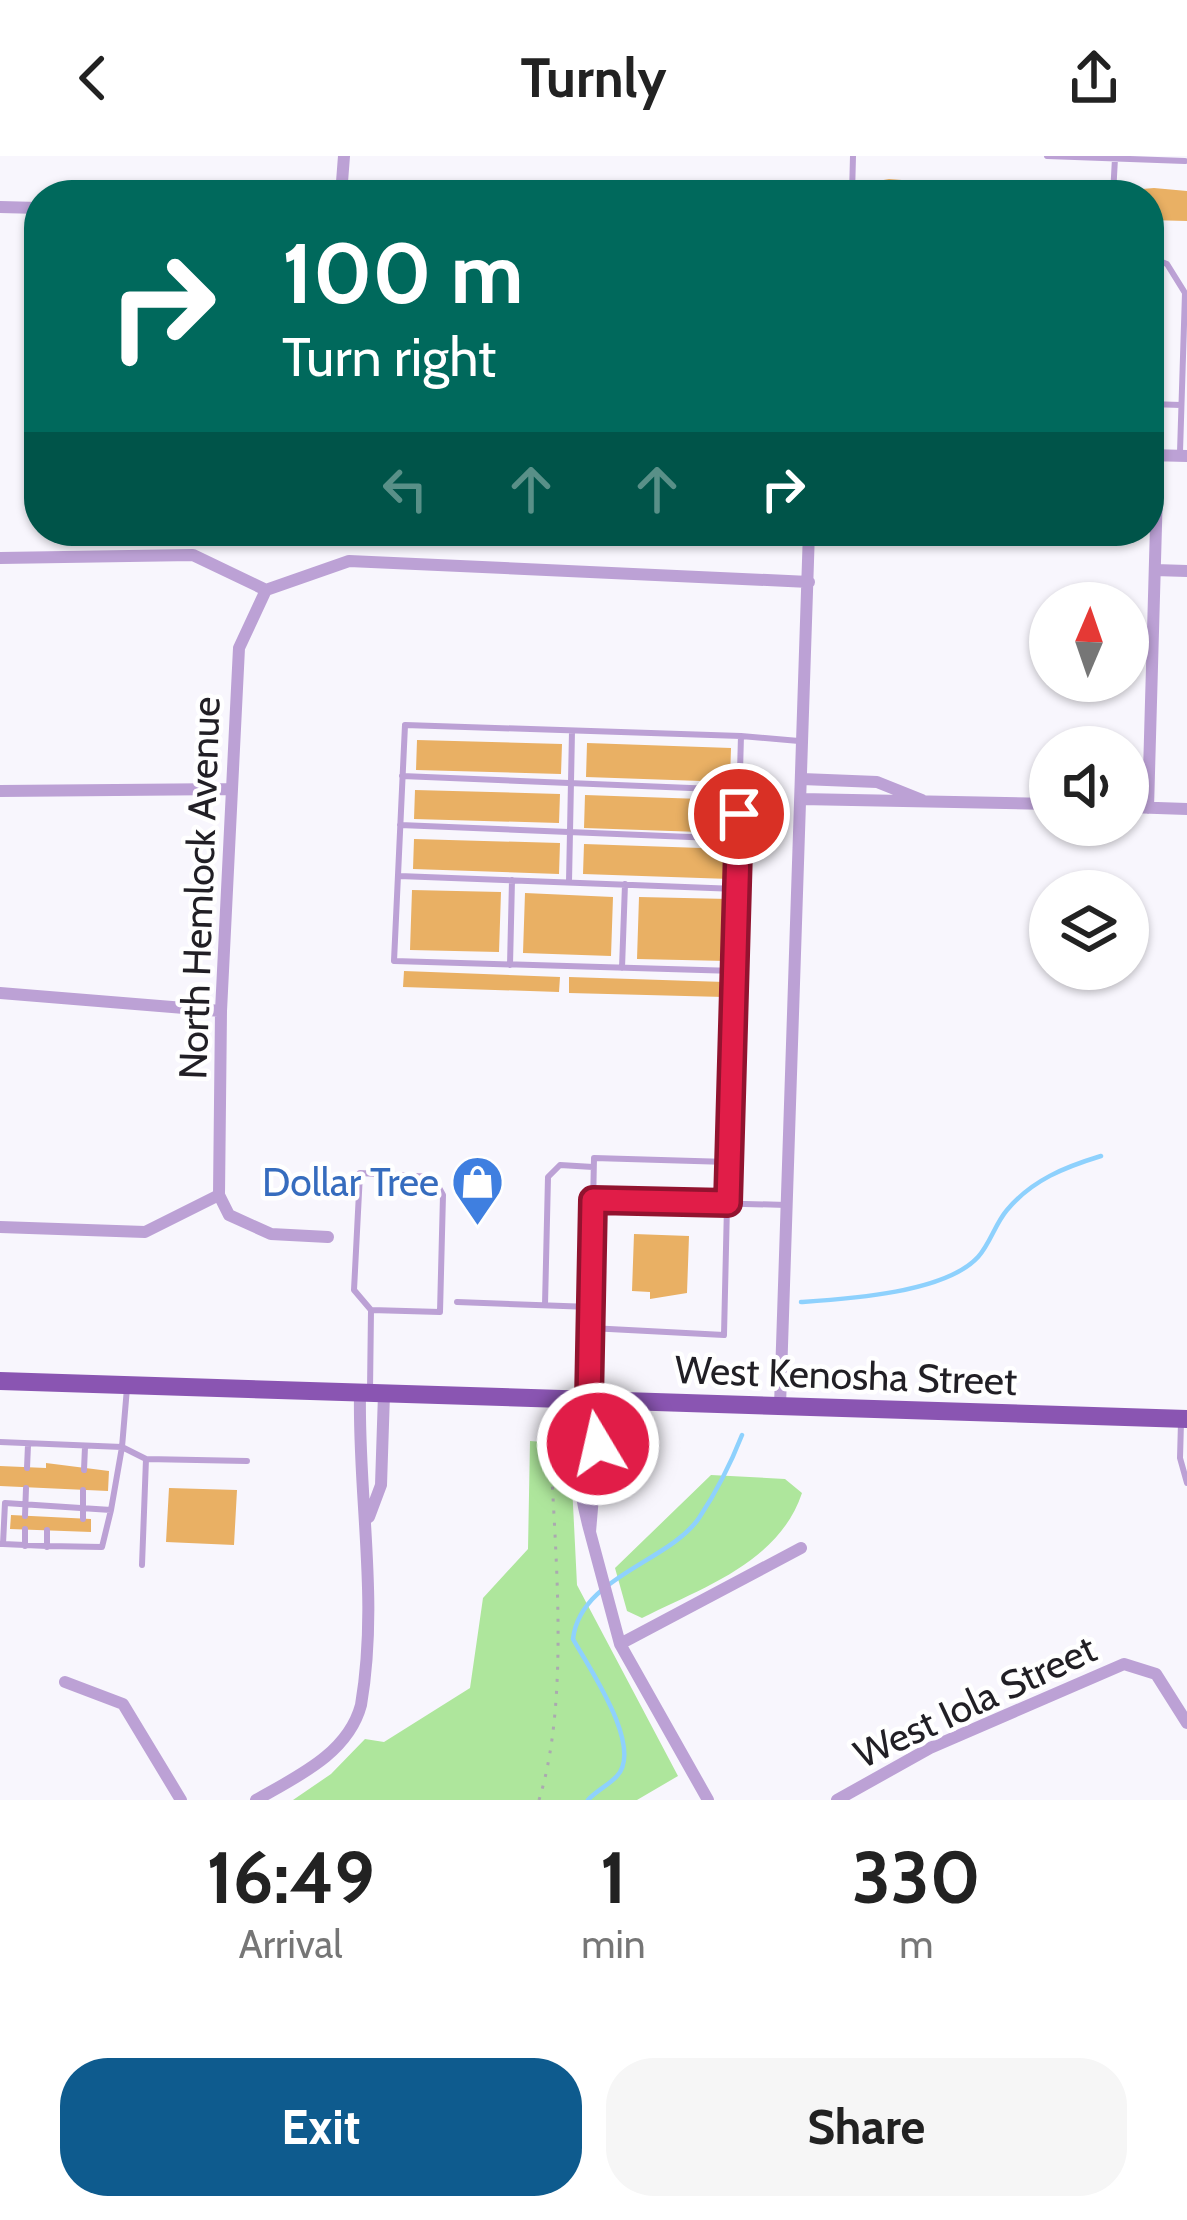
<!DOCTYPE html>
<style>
:root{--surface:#fff;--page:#f6f6f6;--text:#222;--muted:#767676;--accent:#0e5b8e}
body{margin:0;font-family:Cabin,sans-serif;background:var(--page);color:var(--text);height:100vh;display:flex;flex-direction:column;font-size:45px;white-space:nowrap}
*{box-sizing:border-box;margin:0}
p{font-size:39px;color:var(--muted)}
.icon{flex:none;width:66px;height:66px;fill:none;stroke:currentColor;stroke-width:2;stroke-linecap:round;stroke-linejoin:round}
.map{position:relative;height:1644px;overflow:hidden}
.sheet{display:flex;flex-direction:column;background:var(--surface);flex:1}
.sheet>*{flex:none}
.hud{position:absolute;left:24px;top:24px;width:1140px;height:366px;border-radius:48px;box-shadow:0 3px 9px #0004;background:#00695c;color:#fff;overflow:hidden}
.needle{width:78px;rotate:2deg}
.tools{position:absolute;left:1029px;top:426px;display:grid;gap:24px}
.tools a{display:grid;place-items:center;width:120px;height:120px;border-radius:50%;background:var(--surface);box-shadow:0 3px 9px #0004;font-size:60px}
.pin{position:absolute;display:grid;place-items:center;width:102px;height:102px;color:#fff;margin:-51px;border:6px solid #fff;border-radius:50%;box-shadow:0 3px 12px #0007}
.me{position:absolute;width:132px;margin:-66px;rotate:351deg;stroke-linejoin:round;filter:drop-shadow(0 0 9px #0008)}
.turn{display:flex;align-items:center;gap:42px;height:252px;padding:0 60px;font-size:54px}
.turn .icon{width:156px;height:156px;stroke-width:2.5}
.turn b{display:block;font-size:84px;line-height:102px}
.lanes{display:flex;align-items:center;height:114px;padding:0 60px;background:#0003;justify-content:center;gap:60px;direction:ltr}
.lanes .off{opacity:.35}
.eta{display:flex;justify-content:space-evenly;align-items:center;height:204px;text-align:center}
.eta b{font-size:72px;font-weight:700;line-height:84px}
.primary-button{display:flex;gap:24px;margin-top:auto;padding:24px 60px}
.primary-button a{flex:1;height:138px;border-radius:48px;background:var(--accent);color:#fff;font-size:48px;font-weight:700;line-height:138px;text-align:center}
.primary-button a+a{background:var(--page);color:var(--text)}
header{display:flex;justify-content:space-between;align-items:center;height:156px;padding:0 60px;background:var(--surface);font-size:54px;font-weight:700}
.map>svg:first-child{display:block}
</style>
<header><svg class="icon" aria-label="back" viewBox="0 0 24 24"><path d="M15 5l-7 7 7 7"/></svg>Turnly<svg class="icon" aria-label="share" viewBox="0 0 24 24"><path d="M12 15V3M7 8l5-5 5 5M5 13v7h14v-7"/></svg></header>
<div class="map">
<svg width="1187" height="1644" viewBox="0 0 1187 1644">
<rect width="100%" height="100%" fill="#f8f6fd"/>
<path fill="#aee69c" d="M 530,1285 L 570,1288 L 577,1429 L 678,1620 L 637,1644 L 293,1644 L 331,1618 L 365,1583 L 384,1586 L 470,1532 L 483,1442 L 528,1393 Z
M 711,1319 L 785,1323 L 802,1337 C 779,1406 704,1431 642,1462 L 627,1455 L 615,1412 Z"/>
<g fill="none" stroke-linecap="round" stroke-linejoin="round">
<path stroke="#8ed1fd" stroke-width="4.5" d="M 801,1146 C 847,1143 945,1137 978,1101 C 990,1088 995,1068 1007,1054 C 1032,1024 1065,1011 1101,1000
M 588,1644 C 597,1634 609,1629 617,1620 C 644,1591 589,1512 573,1483 C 580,1421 669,1406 699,1362 C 715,1338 731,1307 742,1279"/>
</g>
<path fill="#e9b064" d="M 889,23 L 940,27 L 939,39 L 877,39 L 878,25 Z
M 965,26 L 1016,29 L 1016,39 L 954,39 L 954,28 Z
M 1043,28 L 1083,29 L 1094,32 L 1094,39 L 1032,39 L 1032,30 Z
M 1154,32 L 1187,35 L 1187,65 L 1149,64 L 1149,39 L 1130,39 L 1130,34 Z
M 417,584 L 562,588 L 561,618 L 416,614 Z
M 587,587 L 731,592 L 730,626 L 586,621 Z
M 415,634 L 560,638 L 559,667 L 414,663 Z
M 585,639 L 730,644 L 729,677 L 584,672 Z
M 414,683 L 560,687 L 559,718 L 413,713 Z
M 584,688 L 731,693 L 730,723 L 583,718 Z
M 412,734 L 501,736 L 499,796 L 410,794 Z
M 525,737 L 613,741 L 611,800 L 523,797 Z
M 639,741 L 729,743 L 727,805 L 637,803 Z
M 404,815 L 560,821 L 559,836 L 403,831 Z
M 569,821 L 725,826 L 724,841 L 569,837 Z
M 634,1078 L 689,1080 L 687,1137 L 650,1143 L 650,1136 L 632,1135 Z
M 46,1307 L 109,1315 L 108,1335 L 0,1330 L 0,1310 L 46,1312 Z
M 169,1332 L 237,1334 L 234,1389 L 166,1386 Z
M 11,1359 L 91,1363 L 91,1376 L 10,1373 Z"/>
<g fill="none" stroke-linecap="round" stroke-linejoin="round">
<path stroke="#aba9b0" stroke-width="3" stroke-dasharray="3 9" stroke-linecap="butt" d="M 539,1644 C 571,1541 554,1388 550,1280"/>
<path stroke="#bca1d5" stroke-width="6" d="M 1047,0 L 1185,5
M 852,39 L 853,0
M 1113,39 L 1115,2
M 1149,101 L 1167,108 L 1185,137 L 1180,296
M 1149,248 L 1181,249
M 741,580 L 799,585
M 402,620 L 739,634
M 400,669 L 738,683
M 399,720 L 737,733
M 569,726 L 572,575
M 510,809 L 512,724
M 622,812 L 625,728
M 593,1044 L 787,1049
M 457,1146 L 591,1151
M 545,1149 L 548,1021 L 560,1009 L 593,1011
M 590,1172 L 724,1179 L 728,1006
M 370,1234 L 371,1154 L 440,1156 L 443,1039 L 433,1021 L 360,1017 L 354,1134 L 371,1154
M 589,1241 L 594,1002 L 728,1006 C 734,864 737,722 741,580 L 405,569 L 394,805 L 735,815
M 1181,1266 L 1180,1302 L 1187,1327
M 0,1286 L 122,1291 L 127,1232
M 27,1312 L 28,1289
M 84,1314 L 85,1291
M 111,1354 L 122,1291 L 146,1303 L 247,1305
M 25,1360 L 26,1332
M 83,1363 L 83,1334
M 0,1388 L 3,1388 C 36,1390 69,1391 102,1391 L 111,1354 L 5,1347 L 3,1388
M 25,1390 L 25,1373
M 47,1391 L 47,1374
M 142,1409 L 146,1303"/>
<path stroke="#bca1d5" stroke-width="12" d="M 341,39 L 344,0
M 0,51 L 39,52
M 1149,299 L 1187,300
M 0,402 L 193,399 L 266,434 L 349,405 L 809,426
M 1155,414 L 1187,415
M 802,623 L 877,626 L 922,644
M 0,635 L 231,633
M 801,643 L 1050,648
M 1128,651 L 1187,653
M 1148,652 L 1158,299
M 0,837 L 221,855
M 219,1039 L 221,855 L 239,492 L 266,434
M 0,1071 L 145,1076 L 219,1039 L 229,1059 L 271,1078 L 328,1081
M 589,1245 L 598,1281 L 590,1376 C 577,1328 573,1292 589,1245 Z
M 780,1250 L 809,375
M 369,1361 L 381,1329 L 384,1238
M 590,1376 L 620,1488 L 708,1644
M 620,1488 L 801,1392
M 65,1526 L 123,1548 L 181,1644
M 256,1644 C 296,1621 348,1598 361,1549 C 379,1444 358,1342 360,1238
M 837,1644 L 930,1592 L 1124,1508 L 1156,1518 L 1187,1567"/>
<path stroke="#8a55b2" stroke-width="18" d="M 0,1225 L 1187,1263"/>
</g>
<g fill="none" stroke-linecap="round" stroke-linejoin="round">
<defs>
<path id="route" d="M 598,1288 L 589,1245 L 593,1044 L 728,1047 L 739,658"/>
</defs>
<use href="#route" stroke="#92132f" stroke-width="30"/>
<use href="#route" stroke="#e11d48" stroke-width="21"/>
</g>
<defs>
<symbol id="shop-pin" viewBox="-11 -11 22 30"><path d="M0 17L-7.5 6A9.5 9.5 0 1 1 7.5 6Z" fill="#3f7fe0" stroke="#fff"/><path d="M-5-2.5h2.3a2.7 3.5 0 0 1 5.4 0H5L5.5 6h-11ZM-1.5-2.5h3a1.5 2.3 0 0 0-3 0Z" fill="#fff"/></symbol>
</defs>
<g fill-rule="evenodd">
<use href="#shop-pin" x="448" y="996" width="59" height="81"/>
</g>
<g text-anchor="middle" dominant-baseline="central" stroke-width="9" stroke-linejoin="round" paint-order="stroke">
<g font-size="39" fill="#211f25" stroke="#fff">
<text transform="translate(199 732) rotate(-88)">North Hemlock Avenue</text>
<text transform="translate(846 1219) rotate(2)">West Kenosha Street</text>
<text transform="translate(975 1545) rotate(-25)">West Iola Street</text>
</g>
<g font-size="39" fill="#366cbe" stroke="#fff" text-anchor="end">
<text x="439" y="1026">Dollar Tree</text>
</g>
</g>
</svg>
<div class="tools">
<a><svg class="needle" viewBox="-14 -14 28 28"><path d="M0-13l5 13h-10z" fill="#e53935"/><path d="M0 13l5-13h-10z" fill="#767676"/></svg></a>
<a><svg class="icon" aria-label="sound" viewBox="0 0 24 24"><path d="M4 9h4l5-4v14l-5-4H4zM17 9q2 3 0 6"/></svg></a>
<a><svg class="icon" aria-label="layers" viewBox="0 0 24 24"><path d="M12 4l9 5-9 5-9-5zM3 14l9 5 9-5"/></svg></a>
</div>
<div class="pin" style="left:739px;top:658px;background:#d93025"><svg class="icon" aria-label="arrive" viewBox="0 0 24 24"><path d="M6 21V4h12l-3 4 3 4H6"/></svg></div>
<svg class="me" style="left:598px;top:1288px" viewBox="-20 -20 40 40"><circle r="17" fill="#e11d48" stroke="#fff" stroke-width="3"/><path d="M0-11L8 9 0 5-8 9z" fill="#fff"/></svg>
<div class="hud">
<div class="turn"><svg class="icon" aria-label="right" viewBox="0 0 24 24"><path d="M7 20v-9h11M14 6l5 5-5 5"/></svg><div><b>100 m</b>Turn right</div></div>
<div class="lanes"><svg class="icon off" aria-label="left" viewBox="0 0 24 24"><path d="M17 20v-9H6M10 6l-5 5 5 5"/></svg><svg class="icon off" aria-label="ahead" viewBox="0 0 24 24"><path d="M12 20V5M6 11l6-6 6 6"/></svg><svg class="icon off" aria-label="ahead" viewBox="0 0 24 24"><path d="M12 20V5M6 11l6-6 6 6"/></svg><svg class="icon" aria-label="right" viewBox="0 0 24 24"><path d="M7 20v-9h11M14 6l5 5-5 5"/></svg></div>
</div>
</div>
<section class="sheet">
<div class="eta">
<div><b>16:49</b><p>Arrival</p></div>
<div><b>1</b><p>min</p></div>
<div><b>330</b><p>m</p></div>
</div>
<div class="primary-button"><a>Exit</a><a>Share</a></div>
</section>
